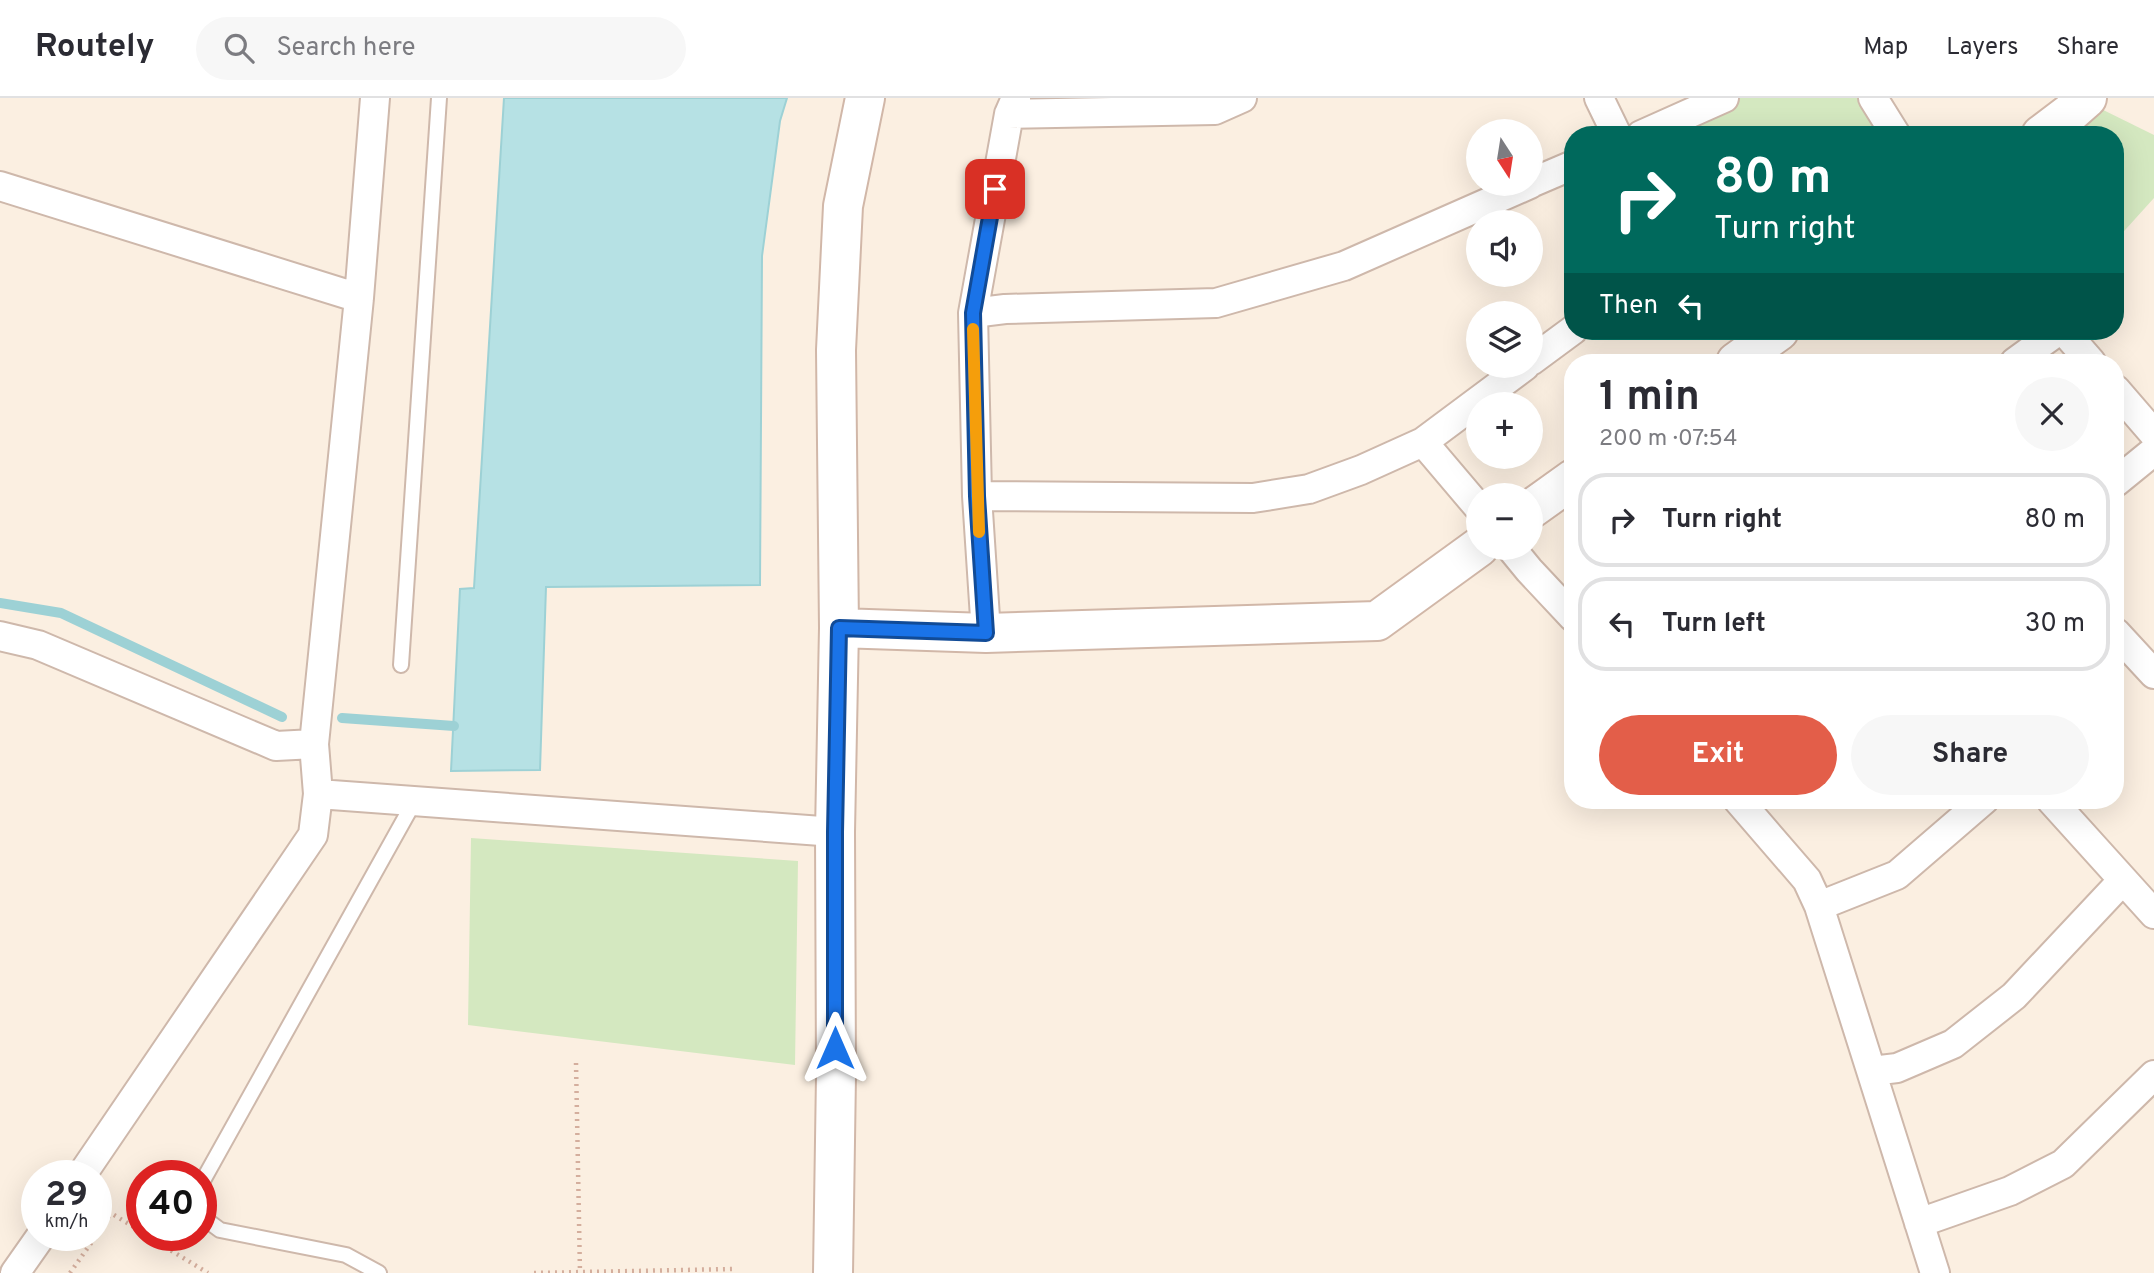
<!DOCTYPE html>
<meta charset="utf-8">
<style>
:root{--surface:#fff;--page:#f7f7f7;--text:#2b2b33;--muted:#7c7c81;--line:#e1e1e2;--accent:#e35e49}
body{margin:0;font-family:Overpass,sans-serif;background:var(--page);color:var(--text);height:100vh;display:flex;flex-direction:column;font-size:26px;white-space:nowrap}
*{box-sizing:border-box;margin:0}
p{font-size:23px;color:var(--muted)}
.icon{flex:none;width:38px;height:38px;fill:none;stroke:currentColor;stroke-width:2;stroke-linecap:round;stroke-linejoin:round}
.map{position:relative;flex:1;overflow:hidden}
.sheet{position:absolute;left:1564px;top:256px;width:560px;height:455px;display:flex;flex-direction:column;background:var(--surface);border-radius:28px;box-shadow:0 7px 28px #0002}
.sheet>*{flex:none}
.guide{position:absolute;left:1564px;top:28px;width:560px;height:214px;border-radius:28px;box-shadow:0 7px 28px #0002;background:#00695c;color:#fff;overflow:hidden}
.needle{width:46px;rotate:168deg}
.tools{position:absolute;left:1466px;top:21px;display:grid;gap:14px}
.tools a{display:grid;place-items:center;width:77px;height:77px;border-radius:50%;background:var(--surface);box-shadow:0 7px 28px #0002;font-size:35px}
.speed{position:absolute;left:21px;top:1062px;display:flex;gap:14px;font-size:35px;font-weight:700;text-align:center}
.speed>*{display:grid;place-content:center;width:91px;height:91px;border-radius:50%;background:var(--surface);box-shadow:0 7px 28px #0002;line-height:1}
.speed small{font-size:18px;font-weight:400}
.speed .limit{border:10px solid #d22;background:#fff;color:#111}
.pin{position:absolute;display:grid;place-items:center;width:60px;height:60px;color:#fff;margin:-30px;border-radius:14px;box-shadow:0 4px 10px #0006}
.me{position:absolute;width:77px;margin:-38px;rotate:0deg;stroke-linejoin:round;filter:drop-shadow(0 0 5px #0008)}
.turn{display:flex;align-items:center;gap:24px;height:147px;padding:0 35px;font-size:32px}
.turn .icon{width:91px;height:91px;stroke-width:2.5}
.turn b{display:block;font-size:49px;line-height:60px}
.then{display:flex;align-items:center;height:66px;padding:0 35px;background:#0003;gap:14px;font-size:26px}
.round{display:grid;place-items:center;flex:none;width:74px;height:74px;border-radius:37px;background:var(--page)}
.head{display:flex;align-items:center;justify-content:space-between;height:119px;padding:0 35px}
h1{font-size:42px;font-weight:700;line-height:52px}
.button{display:flex;gap:14px;margin-top:auto;padding:14px 35px}
.button a{flex:1;height:80px;border-radius:42px;background:var(--accent);color:#fff;font-size:28px;font-weight:700;line-height:80px;text-align:center}
.button a+a{background:var(--page);color:var(--text)}
ul{padding:0;list-style:none}
li{display:flex;align-items:center;gap:21px;height:94px;margin:0 14px 10px;padding:0 21px;border:4px solid var(--line);border-radius:28px}
li div{flex:1}
li b{display:block;font-size:26px}
li em{font-style:normal}
header{display:flex;align-items:center;gap:42px;box-sizing:border-box;height:98px;padding:0 35px;background:var(--surface);border-bottom:2px solid var(--line)}
header strong{font-size:33px}
nav{display:flex;gap:38px;margin-inline-start:auto;font-size:24px}
.search{width:490px;height:63px;background:var(--page);display:flex;align-items:center;gap:18px;box-sizing:border-box;padding:0 24px;border-radius:38px;color:var(--muted);font-size:26px}
.map>svg:first-child{display:block}
</style>
<header>
<strong>Routely</strong>
<div class="search"><svg class="icon" aria-label="search" viewBox="0 0 24 24"><circle cx="10" cy="10" r="6"/><path d="M15 15l6 6"/></svg>Search here</div>
<nav><a>Map</a><a>Layers</a><a>Share</a></nav>
</header>
<div class="map">
<svg width="2154" height="1175" viewBox="0 0 2154 1175">
<rect width="100%" height="100%" fill="#fbefe1"/>
<path fill="#d4e8c0" d="M 1724,0 L 1873,0 L 1896,37 L 1641,37 Z
M 2085,3 L 2154,37 L 2154,100 L 2116,142 L 2116,37 L 2039,37 Z
M 471,740 L 798,763 L 795,967 L 468,927 Z"/>
<path fill="#b6e1e4" stroke="#9dd1d5" stroke-width="2" d="M 504,0 L 787,0 L 780,23 L 762,158 L 760,487 L 546,489 L 540,672 L 451,673 L 460,491 L 474,490 Z"/>
<g fill="none" stroke-linecap="round" stroke-linejoin="round">
<path stroke="#9dd1d5" stroke-width="10" d="M 0,505 L 61,515 L 282,619
M 342,620 L 454,628"/>
<defs>
<path id="lane" d="M 401,567 L 439,0
M 201,1086 L 414,704
M 201,1118 L 220,1132 L 346,1157 L 379,1175"/>
<path id="street" d="M 1599,0 L 1617,37
M 1873,0 L 1896,37
M 1009,16 L 1215,12 L 1242,0
M 1641,37 L 1724,0
M 1531,85 L 1573,67
M 0,88 L 359,200
M 973,215 L 1005,211 L 1216,205 L 1344,168 L 1530,86
M 2064,233 L 2091,264
M 1531,263 L 1573,232
M 2015,264 L 2058,233
M 2116,292 L 2154,336
M 1423,344 L 1479,410
M 2116,384 L 2154,353
M 977,398 L 1253,400 L 1309,391 L 1361,372 L 1423,344 L 1525,268
M 1511,450 L 1529,472 L 1573,519
M 986,535 L 977,398 L 973,215 L 1009,16 L 1016,0
M 2116,535 L 2154,576
M 0,538 L 38,547 L 276,648 L 314,646
M 318,696 L 835,734
M 1738,702 L 1807,782 L 1819,808 L 1935,1175
M 2051,702 L 2154,816
M 1819,808 L 1897,777 L 1984,702
M 1872,973 L 1897,970 L 1953,946 L 2014,898 L 2123,782
M 81,1078 L 313,737 L 318,696 L 314,646 L 359,200 L 375,0
M 1919,1125 L 2010,1093 L 2063,1066 L 2154,977
M 15,1175 L 41,1138"/>
<path id="secondary" d="M 2041,37 L 2070,15 L 2087,0
M 1736,264 L 1779,233
M 1531,411 L 1573,381
M 839,530 L 986,535 L 1377,523 L 1479,449
M 833,1175 L 836,977 L 835,734 L 839,530 L 836,252 L 843,108 L 865,0"/>
</defs>
<use href="#lane" stroke="#ceb8ab" stroke-width="18"/>
<use href="#street" stroke="#ceb8ab" stroke-width="32"/>
<use href="#secondary" stroke="#d1b7a8" stroke-width="42"/>
<path stroke="#d4ae9d" stroke-width="4.5" stroke-dasharray="2 5" stroke-linecap="butt" d="M 576,965 L 580,1175
M 96,1106 L 142,1134
M 96,1137 L 111,1115
M 147,1138 L 208,1175
M 70,1175 L 96,1138
M 534,1175 L 732,1171"/>
<use href="#lane" stroke="#fff" stroke-width="14"/>
<use href="#street" stroke="#fff" stroke-width="28"/>
<use href="#secondary" stroke="#fff" stroke-width="38"/>
</g>
<g fill="none" stroke-linecap="round" stroke-linejoin="round">
<defs>
<path id="route" d="M 835,950 L 835,734 L 839,530 L 986,535 L 977,398 L 973,215 L 995,91"/>
</defs>
<use href="#route" stroke="#114b97" stroke-width="18"/>
<use href="#route" stroke="#1a73e8" stroke-width="12"/>
<path stroke="#f59e0b" stroke-width="12" d="M 973,231 L 979,434"/>
</g>
</svg>
<div class="tools">
<a><svg class="needle" viewBox="-14 -14 28 28"><path d="M0-13l5 13h-10z" fill="#e53935"/><path d="M0 13l5-13h-10z" fill="#7c7c81"/></svg></a>
<a><svg class="icon" aria-label="sound" viewBox="0 0 24 24"><path d="M4 9h4l5-4v14l-5-4H4zM17 9q2 3 0 6"/></svg></a>
<a><svg class="icon" aria-label="layers" viewBox="0 0 24 24"><path d="M12 4l9 5-9 5-9-5zM3 14l9 5 9-5"/></svg></a>
<a>+</a>
<a>−</a>
</div>
<div class="speed"><div>29<small>km/h</small></div><div class="limit">40</div></div>
<div class="pin" style="left:995px;top:91px;background:#d93025"><svg class="icon" aria-label="arrive" viewBox="0 0 24 24"><path d="M6 21V4h12l-3 4 3 4H6"/></svg></div>
<svg class="me" style="left:835px;top:950px" viewBox="-20 -20 40 40"><path d="M0-17L14 15 0 8-14 15z" fill="#1a73e8" stroke="#fff" stroke-width="4"/></svg>
<div class="guide">
<div class="turn"><svg class="icon" aria-label="right" viewBox="0 0 24 24"><path d="M7 20v-9h11M14 6l5 5-5 5"/></svg><div><b>80 m</b>Turn right</div></div>
<div class="then">Then<svg class="icon" aria-label="left" viewBox="0 0 24 24"><path d="M17 20v-9H6M10 6l-5 5 5 5"/></svg></div>
</div>
<section class="sheet">
<div class="head"><div><h1>1 min</h1><p>200 m · 07:54</p></div><a class="round"><svg class="icon" aria-label="close" viewBox="0 0 24 24"><path d="M6 6l12 12M18 6L6 18"/></svg></a></div>
<ul>
<li><svg class="icon" aria-label="right" viewBox="0 0 24 24"><path d="M7 20v-9h11M14 6l5 5-5 5"/></svg><div><b>Turn right</b></div><em>80 m</em></li>
<li><svg class="icon" aria-label="left" viewBox="0 0 24 24"><path d="M17 20v-9H6M10 6l-5 5 5 5"/></svg><div><b>Turn left</b></div><em>30 m</em></li>
</ul>
<div class="button"><a>Exit</a><a>Share</a></div>
</section>
</div>
